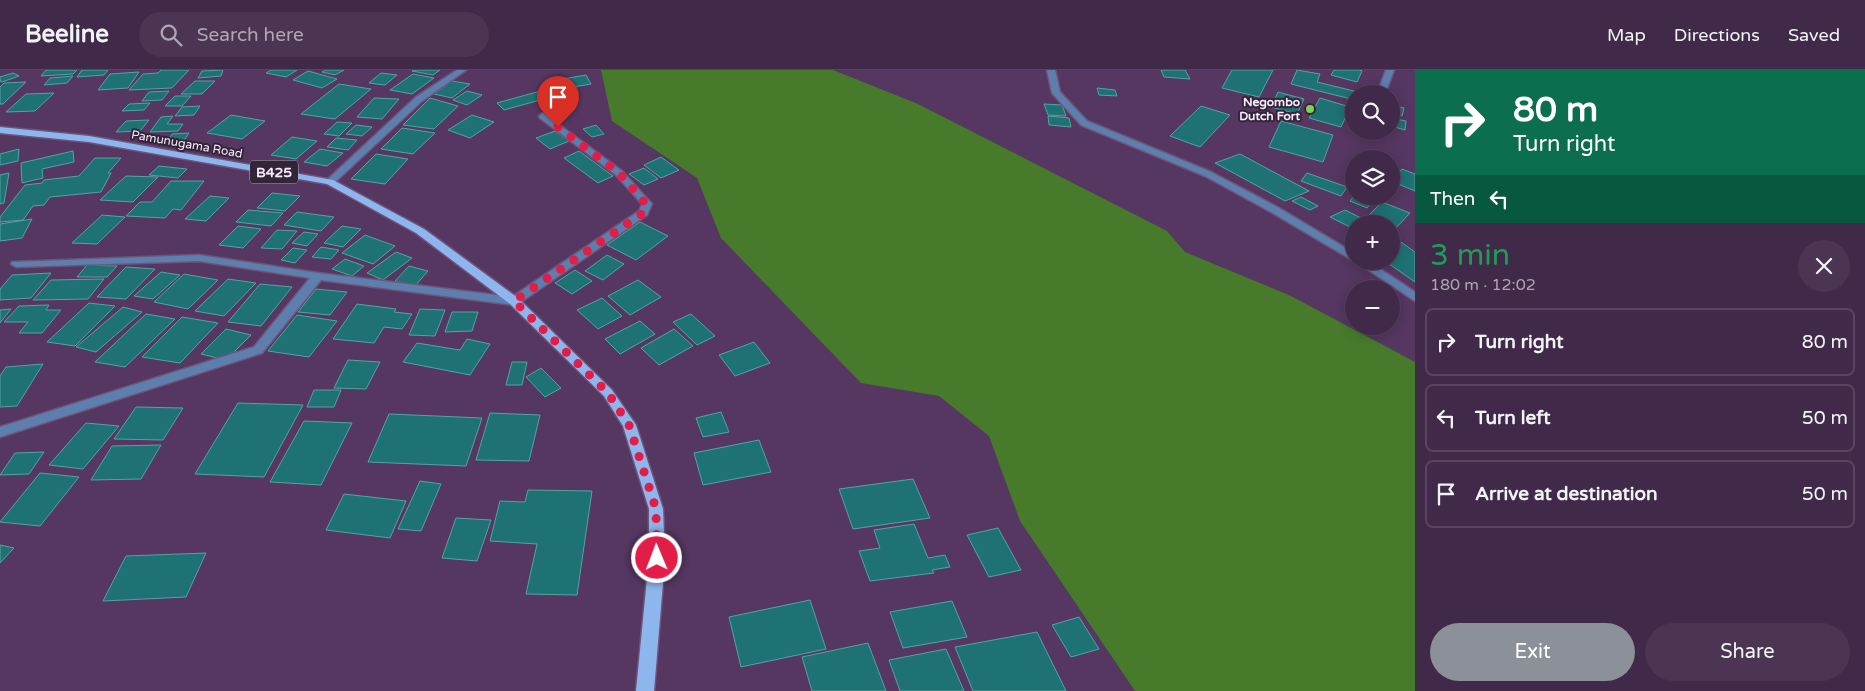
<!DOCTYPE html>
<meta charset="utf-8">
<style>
:root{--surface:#402949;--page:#4b3553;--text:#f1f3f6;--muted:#aea6b4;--line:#594561;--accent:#8c9099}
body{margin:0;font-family:"Varela Round",sans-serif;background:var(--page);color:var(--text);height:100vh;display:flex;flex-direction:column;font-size:19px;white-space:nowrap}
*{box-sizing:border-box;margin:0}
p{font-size:16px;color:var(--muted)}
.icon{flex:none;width:28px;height:28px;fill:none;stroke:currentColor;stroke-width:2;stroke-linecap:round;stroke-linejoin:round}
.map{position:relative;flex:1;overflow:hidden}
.sheet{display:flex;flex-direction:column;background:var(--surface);width:450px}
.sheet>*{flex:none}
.hud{background:#0b6e4f;color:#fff;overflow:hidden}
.fabs{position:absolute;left:1345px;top:15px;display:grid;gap:10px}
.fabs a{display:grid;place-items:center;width:55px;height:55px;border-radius:50%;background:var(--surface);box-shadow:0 2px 12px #0003,0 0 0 1px var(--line);font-size:25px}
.pin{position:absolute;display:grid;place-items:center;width:42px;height:42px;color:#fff;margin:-51px -21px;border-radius:50% 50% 50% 0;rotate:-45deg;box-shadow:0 0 5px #0007}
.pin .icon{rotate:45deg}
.me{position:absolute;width:55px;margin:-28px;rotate:359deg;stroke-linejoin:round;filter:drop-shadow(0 0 4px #0008)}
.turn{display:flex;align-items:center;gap:18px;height:105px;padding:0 15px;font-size:22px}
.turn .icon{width:65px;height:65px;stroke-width:2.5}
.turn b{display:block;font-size:35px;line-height:42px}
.then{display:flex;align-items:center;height:48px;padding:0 15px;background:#0003;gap:10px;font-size:19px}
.round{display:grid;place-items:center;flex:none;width:52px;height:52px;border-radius:26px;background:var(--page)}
.head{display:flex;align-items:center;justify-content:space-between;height:85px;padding:0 15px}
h1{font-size:30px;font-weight:600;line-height:38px;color:#1e9e55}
.action{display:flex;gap:10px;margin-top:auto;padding:10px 15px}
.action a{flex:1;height:58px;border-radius:30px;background:var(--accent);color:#fff;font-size:20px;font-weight:600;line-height:58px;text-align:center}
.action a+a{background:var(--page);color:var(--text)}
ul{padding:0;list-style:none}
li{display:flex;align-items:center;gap:15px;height:68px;margin:0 10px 8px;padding:0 5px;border:2px solid var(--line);border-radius:8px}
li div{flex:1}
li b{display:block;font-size:19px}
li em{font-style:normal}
header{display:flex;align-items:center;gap:30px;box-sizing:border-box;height:70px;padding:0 25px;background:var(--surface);border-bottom:1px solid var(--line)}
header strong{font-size:24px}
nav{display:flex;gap:28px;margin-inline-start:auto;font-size:18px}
.search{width:350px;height:45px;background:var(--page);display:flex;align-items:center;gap:12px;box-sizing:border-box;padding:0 18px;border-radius:28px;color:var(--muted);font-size:19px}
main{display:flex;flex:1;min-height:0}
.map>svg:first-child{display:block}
</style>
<header>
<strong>Beeline</strong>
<div class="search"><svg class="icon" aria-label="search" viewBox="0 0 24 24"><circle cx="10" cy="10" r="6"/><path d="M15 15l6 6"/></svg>Search here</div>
<nav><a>Map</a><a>Directions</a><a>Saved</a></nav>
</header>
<main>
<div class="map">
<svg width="1415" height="621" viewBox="0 0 1415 621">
<rect width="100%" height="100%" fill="#553761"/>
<path fill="#477a2b" d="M 601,0 L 833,0 L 918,34 L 1167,161 L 1185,182 L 1291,226 L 1415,292 L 1415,621 L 1135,621 L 1020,451 L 989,366 L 939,326 L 861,313 L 721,168 L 697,108 L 612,51 Z"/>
<path fill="#1e7273" stroke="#55a3a3" d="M 46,0 L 77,0 L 73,4 L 41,6 Z
M 82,0 L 108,0 L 104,5 L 77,7 Z
M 161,0 L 189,0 L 172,18 L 129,20 L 143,4 L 158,3 Z
M 223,0 L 221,6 L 198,8 L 202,1 Z
M 271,0 L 297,0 L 286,7 L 266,3 Z
M 326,0 L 344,0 L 335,5 L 322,2 Z
M 414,0 L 440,0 L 433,5 L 412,1 Z
M 1161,0 L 1185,0 L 1190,9 L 1164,7 Z
M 1232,0 L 1273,0 L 1259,27 L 1222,18 Z
M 1297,0 L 1320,4 L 1317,12 L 1354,21 L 1351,29 L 1291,14 Z
M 1334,0 L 1359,0 L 1362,1 L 1357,12 L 1331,5 Z
M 308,1 L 337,9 L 322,18 L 293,10 Z
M 139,2 L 128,18 L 98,20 L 110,4 Z
M 13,3 L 19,6 L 2,12 L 0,11 L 0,7 Z
M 381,3 L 397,5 L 385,15 L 369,13 Z
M 413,4 L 434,8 L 412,24 L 390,20 Z
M 586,5 L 591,14 L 562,19 L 557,10 Z
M 73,6 L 67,13 L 44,15 L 50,8 Z
M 195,11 L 215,11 L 202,24 L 181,24 Z
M 452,11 L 470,14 L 452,28 L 434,24 Z
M 26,12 L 3,34 L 0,34 L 0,17 L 4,13 Z
M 339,14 L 371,19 L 335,49 L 301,44 Z
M 1097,18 L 1115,20 L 1117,26 L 1099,25 Z
M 544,20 L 551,27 L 504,40 L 497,33 Z
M 169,21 L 162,30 L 142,31 L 149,22 Z
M 467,21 L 482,25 L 467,35 L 453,30 Z
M 1278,22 L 1304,29 L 1297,44 L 1271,37 Z
M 54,23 L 35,41 L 6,42 L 26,24 Z
M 175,26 L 191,26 L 182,36 L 165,36 Z
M 374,28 L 399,29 L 382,49 L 357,47 Z
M 430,28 L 458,36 L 434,59 L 403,55 Z
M 1320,28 L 1350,37 L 1341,57 L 1309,48 Z
M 150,33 L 144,40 L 122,41 L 129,34 Z
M 1044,34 L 1062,35 L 1066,46 L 1048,45 Z
M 1391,35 L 1404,38 L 1402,46 L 1391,43 Z
M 200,36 L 194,45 L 175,46 L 182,37 Z
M 1201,36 L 1230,45 L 1200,77 L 1170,66 Z
M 231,45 L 265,51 L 242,69 L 207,63 Z
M 472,45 L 494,52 L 470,68 L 448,60 Z
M 173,46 L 167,54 L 183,54 L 178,61 L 150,62 L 161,47 Z
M 1048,46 L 1069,48 L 1071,57 L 1049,55 Z
M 1391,48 L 1406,51 L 1405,60 L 1391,56 Z
M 149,50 L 140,61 L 116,62 L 126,51 Z
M 1281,51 L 1333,65 L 1323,92 L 1269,77 Z
M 337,52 L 352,53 L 339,66 L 324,64 Z
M 356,55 L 372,57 L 362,66 L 346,64 Z
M 596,55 L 604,64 L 592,67 L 583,59 Z
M 402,58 L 435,63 L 413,84 L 381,79 Z
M 555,61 L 569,71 L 550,79 L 536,68 Z
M 189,63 L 185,69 L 168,71 L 172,64 Z
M 292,67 L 317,71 L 296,89 L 271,85 Z
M 336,68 L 357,70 L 348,80 L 327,77 Z
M 19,79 L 18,91 L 0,95 L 0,84 Z
M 320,79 L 343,83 L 327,96 L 304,92 Z
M 73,81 L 74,92 L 42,99 L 43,108 L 22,113 L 21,93 Z
M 579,81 L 613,106 L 598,113 L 564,88 Z
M 376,84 L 408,89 L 385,114 L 351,109 Z
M 1240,84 L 1309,121 L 1285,131 L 1215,93 Z
M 661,87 L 679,100 L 661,108 L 644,95 Z
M 95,88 L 121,88 L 108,103 L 111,103 L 101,122 L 50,127 L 44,135 L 33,136 L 23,150 L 0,152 L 0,147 L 25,115 L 42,113 L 44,110 L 79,106 Z
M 159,96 L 187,99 L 178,108 L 149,105 Z
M 644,98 L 658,109 L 644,115 L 629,104 Z
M 1402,99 L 1415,104 L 1415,121 L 1391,111 Z
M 9,103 L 4,133 L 0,134 L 0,105 Z
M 1307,103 L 1347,117 L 1341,126 L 1301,111 Z
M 126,106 L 158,107 L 133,132 L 100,130 Z
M 171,111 L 204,111 L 181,140 L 173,139 L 165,148 L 126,146 L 140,132 L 152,132 Z
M 272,123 L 300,126 L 285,141 L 257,138 Z
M 210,126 L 229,128 L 206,151 L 185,149 Z
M 1354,126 L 1374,126 L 1376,127 L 1367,138 L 1350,131 Z
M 1301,127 L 1318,136 L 1310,140 L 1292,131 Z
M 1382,132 L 1410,143 L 1394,160 L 1391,159 L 1391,154 L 1379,154 L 1366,148 Z
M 248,140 L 283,143 L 271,156 L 236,152 Z
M 1345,140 L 1373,154 L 1354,154 L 1354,159 L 1330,147 Z
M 297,142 L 334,147 L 321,161 L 284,155 Z
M 102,145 L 125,147 L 97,174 L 72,173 Z
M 32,149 L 22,168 L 0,171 L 0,154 Z
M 640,152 L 668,166 L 636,190 L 607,175 Z
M 238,156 L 261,159 L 243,178 L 219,175 Z
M 342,156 L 361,159 L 343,177 L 324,173 Z
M 277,160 L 297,161 L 282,179 L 261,178 Z
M 304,162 L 318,164 L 307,176 L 292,173 Z
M 365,165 L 395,176 L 373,194 L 342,183 Z
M 1398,170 L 1415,182 L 1415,212 L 1385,191 L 1391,191 L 1391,172 Z
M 321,177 L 339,180 L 331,189 L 312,187 Z
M 293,178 L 307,180 L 295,193 L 281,190 Z
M 396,182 L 412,188 L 383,210 L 367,203 Z
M 607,185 L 624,194 L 603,210 L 585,201 Z
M 345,189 L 364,196 L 352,206 L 332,199 Z
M 87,195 L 117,196 L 107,207 L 77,207 Z
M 409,196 L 428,201 L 415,216 L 395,211 Z
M 126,197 L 155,199 L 126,229 L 97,227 Z
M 575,200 L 592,211 L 572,224 L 555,213 Z
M 161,202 L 180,205 L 153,229 L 134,226 Z
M 51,203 L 31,228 L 0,230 L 0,219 L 12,205 Z
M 184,204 L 218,210 L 188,239 L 154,232 Z
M 104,209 L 88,229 L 33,230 L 51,210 Z
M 228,209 L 256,213 L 224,246 L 195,241 Z
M 638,210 L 661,227 L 630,245 L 608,226 Z
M 260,214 L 292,217 L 261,256 L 228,252 Z
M 316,219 L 347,222 L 330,245 L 298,242 Z
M 602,228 L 622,246 L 598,259 L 577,240 Z
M 89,233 L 115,236 L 75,276 L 47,272 Z
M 357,234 L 396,239 L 394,242 L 412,244 L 402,259 L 384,257 L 374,273 L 333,269 Z
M 49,235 L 46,240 L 61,240 L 42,263 L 19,263 L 28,252 L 4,252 L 19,236 Z
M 123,237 L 142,242 L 96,282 L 76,277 Z
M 11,239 L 0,253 L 0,240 Z
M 420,239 L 445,240 L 435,266 L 409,265 Z
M 452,242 L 478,242 L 472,261 L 445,262 Z
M 146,244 L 175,249 L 125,297 L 95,292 Z
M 691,244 L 715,266 L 697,275 L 673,252 Z
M 297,245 L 337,251 L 309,287 L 268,281 Z
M 182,247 L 218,253 L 180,293 L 142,287 Z
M 640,251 L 655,264 L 620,284 L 605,269 Z
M 226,259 L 251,265 L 226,290 L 201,284 Z
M 674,259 L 693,276 L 659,295 L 641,278 Z
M 467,269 L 490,274 L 470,305 L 403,292 L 417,273 L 460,280 Z
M 754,272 L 770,293 L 735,306 L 719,285 Z
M 348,290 L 380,292 L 366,319 L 334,318 Z
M 512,292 L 527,292 L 522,315 L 506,315 Z
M 43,294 L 17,336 L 0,337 L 0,306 L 6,297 Z
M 541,298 L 561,318 L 545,327 L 526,307 Z
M 314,320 L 341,320 L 334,337 L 307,337 Z
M 238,333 L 303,335 L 264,407 L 195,404 Z
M 136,337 L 183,338 L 163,370 L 114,369 Z
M 721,342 L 729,362 L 703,367 L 696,348 Z
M 490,343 L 540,345 L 529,391 L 476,390 Z
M 389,344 L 482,348 L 466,396 L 368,392 Z
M 304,351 L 352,353 L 321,415 L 270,412 Z
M 86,353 L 119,356 L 83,399 L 49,395 Z
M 759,370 L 771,402 L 703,415 L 694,383 Z
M 161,375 L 141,409 L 91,410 L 112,376 Z
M 44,382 L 29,404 L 0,405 L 15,383 Z
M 40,403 L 79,407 L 40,456 L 0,452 Z
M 913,409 L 930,448 L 853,459 L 839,419 Z
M 420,411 L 441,414 L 421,461 L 398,459 Z
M 528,420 L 592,421 L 577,525 L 526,524 L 537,474 L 490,471 L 500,431 L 525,432 Z
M 344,424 L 406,431 L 390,468 L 326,460 Z
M 456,448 L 491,450 L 477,491 L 442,488 Z
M 914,454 L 928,488 L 945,485 L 950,497 L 932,500 L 934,503 L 870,511 L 859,481 L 880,478 L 874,460 Z
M 998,458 L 1021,500 L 989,507 L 967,465 Z
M 0,475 L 14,478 L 0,493 Z
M 206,483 L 186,527 L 103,531 L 126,486 Z
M 810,530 L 826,579 L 741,597 L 729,547 Z
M 952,531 L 967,567 L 903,578 L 890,542 Z
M 1079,547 L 1099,579 L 1071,587 L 1052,555 Z
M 1037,562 L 1066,621 L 973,621 L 955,577 Z
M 868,573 L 886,621 L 812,621 L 802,587 Z
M 946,579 L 964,621 L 900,621 L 889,590 Z"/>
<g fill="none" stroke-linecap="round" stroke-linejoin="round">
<defs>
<path id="minor" d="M 457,0 L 466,0 L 422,31 L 333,114 L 327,114 L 327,110 L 416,27 Z
M 1047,0 L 1055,0 L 1060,22 L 1087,51 L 1211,102 L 1279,138 L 1354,183 L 1354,191 L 1271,142 L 1205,106 L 1081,55 L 1052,23 Z
M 1386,0 L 1394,0 L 1385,24 L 1377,24 Z
M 543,43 L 622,101 L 652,134 L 647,145 L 518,234 L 514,235 L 321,210 L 262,283 L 0,367 L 0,357 L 254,277 L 310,208 L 199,191 L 16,197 L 11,194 L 12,192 L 199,185 L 318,203 L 512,227 L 639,141 L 642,134 L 616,105 L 540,48 L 539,46 Z
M 1355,191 L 1368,191 L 1415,222 L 1415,231 Z"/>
<path id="major" d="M 0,57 L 89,66 L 333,110 L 424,159 L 518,228 L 612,320 L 636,355 L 663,439 L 665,488 L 654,621 L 636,621 L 649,488 L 649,439 L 623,356 L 604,326 L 510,234 L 416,163 L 327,114 L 89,72 L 0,63 Z"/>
</defs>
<use href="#minor" stroke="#6f547a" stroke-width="3"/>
<use href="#major" stroke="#6f547a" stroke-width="3"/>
<use href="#minor" fill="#5d7fae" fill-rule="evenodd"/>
<use href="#major" fill="#8db6ef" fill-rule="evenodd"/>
</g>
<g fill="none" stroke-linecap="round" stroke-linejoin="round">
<path stroke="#e11d48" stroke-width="9" stroke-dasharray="0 16.2" d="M 558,57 L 619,103 L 646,134 L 643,143 L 514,231 L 608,323 L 629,355 L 656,439 L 657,488"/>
</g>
<circle fill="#7ed153" stroke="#332538" stroke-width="2" cx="1310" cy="39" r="5"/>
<g text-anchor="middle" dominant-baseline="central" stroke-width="4" stroke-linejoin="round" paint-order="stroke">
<g font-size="12" font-weight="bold" fill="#f9ebff" stroke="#332538" text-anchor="end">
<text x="1300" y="32">Negombo<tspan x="1300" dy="14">Dutch Fort</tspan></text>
</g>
<g font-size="12" fill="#f9ebff" stroke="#332538">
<text transform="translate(187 74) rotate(10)">Pamunugama Road</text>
</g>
<rect fill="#332538" stroke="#beb0c3" stroke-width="1" x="250" y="90.5" width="48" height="23" rx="4"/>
<g font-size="14" font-weight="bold" fill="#f9ebff">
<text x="274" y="102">B425</text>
</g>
</g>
</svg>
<div class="fabs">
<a><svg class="icon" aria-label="search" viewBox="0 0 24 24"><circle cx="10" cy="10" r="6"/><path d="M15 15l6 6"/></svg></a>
<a><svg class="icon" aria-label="layers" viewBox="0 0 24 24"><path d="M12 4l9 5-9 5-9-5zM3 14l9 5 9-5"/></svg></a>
<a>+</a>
<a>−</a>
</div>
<div class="pin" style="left:558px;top:57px;background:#d93025"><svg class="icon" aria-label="arrive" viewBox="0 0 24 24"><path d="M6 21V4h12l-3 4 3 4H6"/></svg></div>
<svg class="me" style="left:657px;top:488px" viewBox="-20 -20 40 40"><circle r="17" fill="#e11d48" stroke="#fff" stroke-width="3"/><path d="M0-11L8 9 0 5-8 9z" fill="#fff"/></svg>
</div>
<section class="sheet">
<div class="hud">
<div class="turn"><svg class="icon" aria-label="right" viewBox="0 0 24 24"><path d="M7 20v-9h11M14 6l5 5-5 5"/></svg><div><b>80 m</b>Turn right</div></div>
<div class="then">Then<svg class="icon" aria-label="left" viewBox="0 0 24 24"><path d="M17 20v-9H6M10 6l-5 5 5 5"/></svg></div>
</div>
<div class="head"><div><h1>3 min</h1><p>180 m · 12:02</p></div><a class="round"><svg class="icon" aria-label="close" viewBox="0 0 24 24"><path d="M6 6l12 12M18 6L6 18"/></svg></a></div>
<ul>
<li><svg class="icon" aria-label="right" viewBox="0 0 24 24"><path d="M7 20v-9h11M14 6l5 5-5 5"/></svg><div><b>Turn right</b></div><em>80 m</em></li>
<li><svg class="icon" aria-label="left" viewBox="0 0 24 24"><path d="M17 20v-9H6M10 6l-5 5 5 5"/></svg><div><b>Turn left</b></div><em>50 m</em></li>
<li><svg class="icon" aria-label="arrive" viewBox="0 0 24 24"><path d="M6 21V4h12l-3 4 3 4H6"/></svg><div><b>Arrive at destination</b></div><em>50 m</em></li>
</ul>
<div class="action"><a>Exit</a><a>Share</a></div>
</section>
</main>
